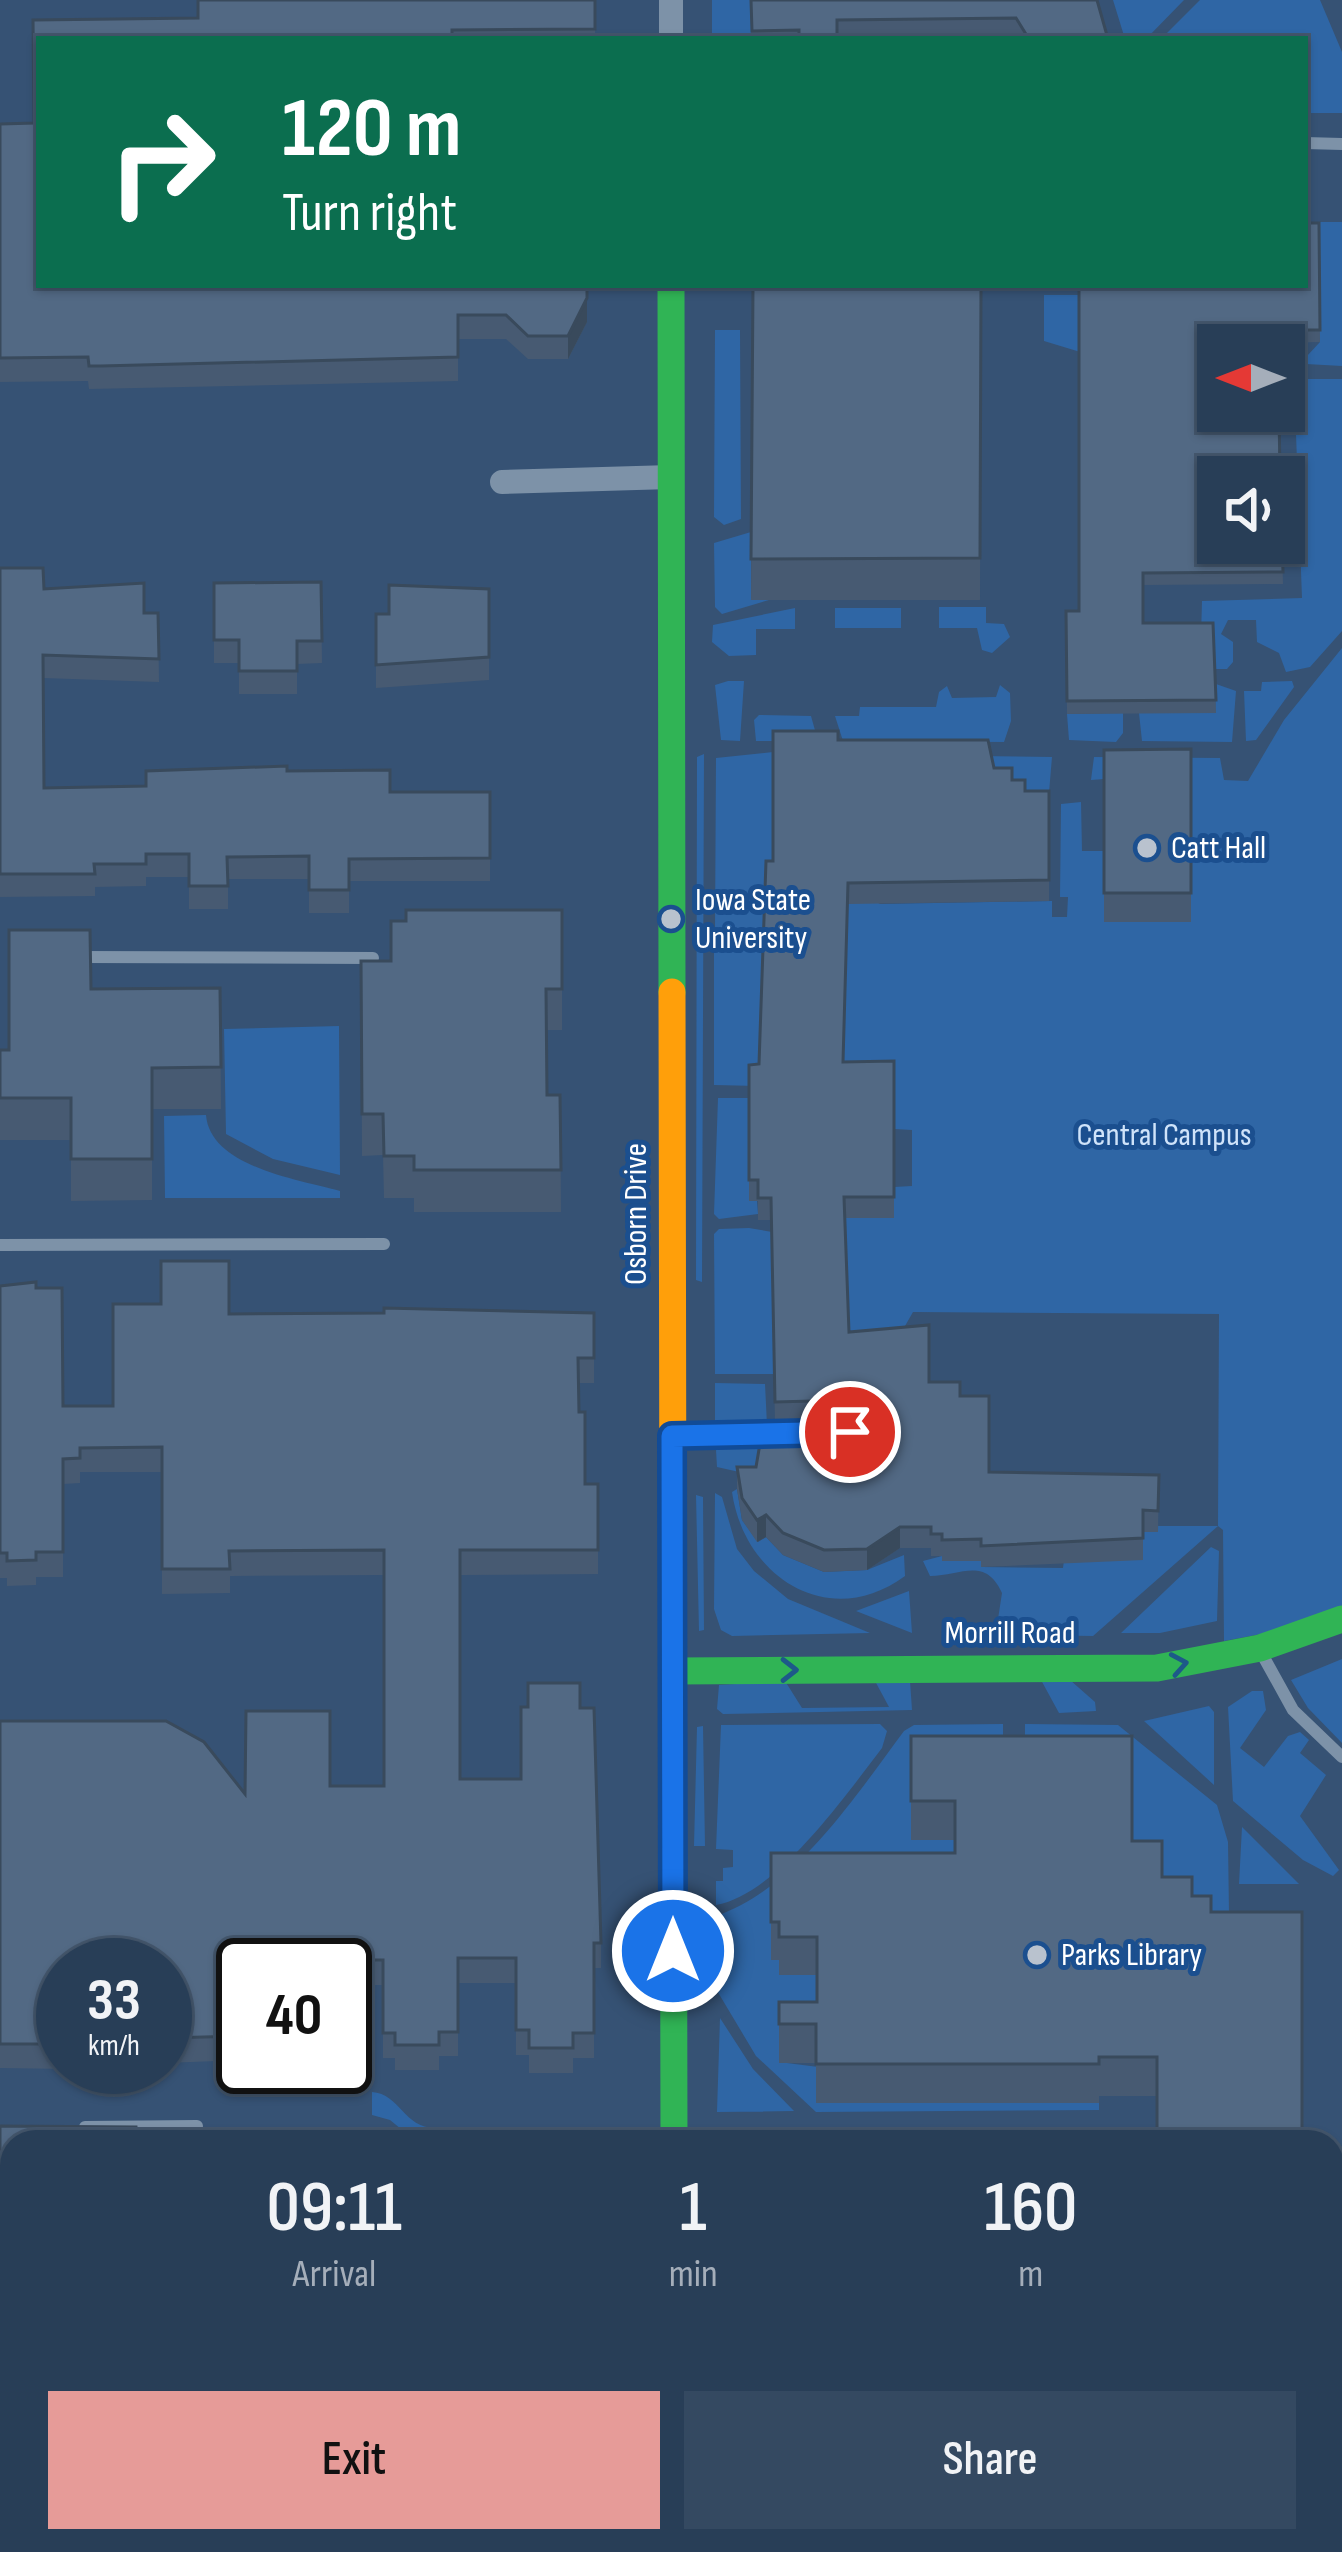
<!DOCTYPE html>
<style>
:root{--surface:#283e57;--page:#344961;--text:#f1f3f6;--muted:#a5aeba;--line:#44576d;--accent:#e69b98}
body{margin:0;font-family:"Sofia Sans Condensed",sans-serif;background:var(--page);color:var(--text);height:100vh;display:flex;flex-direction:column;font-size:45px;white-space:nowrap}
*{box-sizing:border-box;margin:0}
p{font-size:39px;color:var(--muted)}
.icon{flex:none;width:66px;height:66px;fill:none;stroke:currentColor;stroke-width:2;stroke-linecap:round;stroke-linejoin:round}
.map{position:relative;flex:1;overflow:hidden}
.panel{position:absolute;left:0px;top:2130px;width:1344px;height:423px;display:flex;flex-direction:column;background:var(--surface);border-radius:36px 36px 0 0;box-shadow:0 3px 9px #0004,0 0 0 3px var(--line)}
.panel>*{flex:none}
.banner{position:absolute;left:36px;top:36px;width:1272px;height:252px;border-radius:0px;box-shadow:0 3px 9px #0004,0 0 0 3px var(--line);background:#0b6e4f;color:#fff;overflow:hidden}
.needle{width:78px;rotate:270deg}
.controls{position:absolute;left:1197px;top:324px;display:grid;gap:24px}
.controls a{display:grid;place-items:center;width:108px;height:108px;border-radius:0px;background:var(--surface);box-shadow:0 3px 9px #0004,0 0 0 3px var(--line);font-size:60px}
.speed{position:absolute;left:36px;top:1938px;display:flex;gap:24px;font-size:60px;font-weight:700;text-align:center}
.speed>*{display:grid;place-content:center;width:156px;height:156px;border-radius:50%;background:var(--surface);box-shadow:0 3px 9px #0004,0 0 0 3px var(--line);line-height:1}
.speed small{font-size:30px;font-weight:400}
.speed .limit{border:6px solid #111;border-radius:18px;background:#fff;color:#111}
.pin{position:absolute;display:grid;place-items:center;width:102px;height:102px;color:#fff;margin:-51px;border:6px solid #fff;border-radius:50%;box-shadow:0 3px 12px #0007}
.me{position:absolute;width:132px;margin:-66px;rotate:0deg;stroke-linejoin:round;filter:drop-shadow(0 0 9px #0008)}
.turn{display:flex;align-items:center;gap:42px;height:252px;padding:0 48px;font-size:54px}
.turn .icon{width:156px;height:156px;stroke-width:2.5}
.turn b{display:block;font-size:84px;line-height:102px}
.eta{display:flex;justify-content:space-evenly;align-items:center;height:204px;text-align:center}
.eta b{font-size:72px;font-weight:600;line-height:84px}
.primary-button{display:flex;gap:24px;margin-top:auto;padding:24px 48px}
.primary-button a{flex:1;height:138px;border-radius:0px;background:var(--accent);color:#111;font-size:48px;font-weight:600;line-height:138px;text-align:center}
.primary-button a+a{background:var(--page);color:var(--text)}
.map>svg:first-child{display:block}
</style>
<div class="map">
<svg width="1342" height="2552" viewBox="0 0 1342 2552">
<rect width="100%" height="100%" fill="#365274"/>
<path fill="#2f66a5" d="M 712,0 L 751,0 L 751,39 L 712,39 Z
M 1113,0 L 1184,0 L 1146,39 L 1125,39 Z
M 1200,0 L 1320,0 L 1342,52 L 1342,113 L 1305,113 L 1305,39 L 1161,39 Z
M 1305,222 L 1342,222 L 1342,366 L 1288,363 L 1286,355 L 1307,356 L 1320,342 Z
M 1044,295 L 1080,295 L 1100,358 L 1044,341 Z
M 715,330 L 740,330 L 741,519 L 724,525 L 714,517 Z
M 1294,379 L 1342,379 L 1342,631 L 1310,667 L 1286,672 L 1279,653 L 1257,642 L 1256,620 L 1228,620 L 1221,634 L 1233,642 L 1233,662 L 1227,669 L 1213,669 L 1201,636 L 1202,601 L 1302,598 Z
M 751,532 L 751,599 L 769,600 L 722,614 L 715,607 L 714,543 Z
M 939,607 L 986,607 L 986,623 L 1004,624 L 1010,637 L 992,653 L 982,650 L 977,628 L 939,628 Z
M 795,608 L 795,629 L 756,629 L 756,655 L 729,656 L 712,642 L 713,625 Z
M 835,608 L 901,608 L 901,628 L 835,628 Z
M 1342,648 L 1342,1619 L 1224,1641 L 1223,1530 L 1218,1526 L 1093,1636 L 1028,1635 L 998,1619 L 1002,1593 C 985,1556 961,1576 930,1576 L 923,1561 L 942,1556 L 942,1561 L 981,1561 L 982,1567 L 1063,1568 L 1064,1560 L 1143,1532 L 1157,1532 L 1158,1526 L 1218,1526 L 1219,1314 L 913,1312 L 905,1326 L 849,1354 L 844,1218 L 894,1218 L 894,1187 L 912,1186 L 912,1130 L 894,1129 L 843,1083 L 848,884 L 880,904 L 1052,901 L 1052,917 L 1067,917 L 1068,897 L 1060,897 L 1061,804 L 1081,802 L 1082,851 L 1104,851 L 1104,922 L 1104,779 L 1091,780 L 1094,757 L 1220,758 L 1224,780 L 1248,781 L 1284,720 Z
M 728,681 L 744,681 L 740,741 L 721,740 L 715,685 Z
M 1292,681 L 1294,687 L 1256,740 L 1246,741 L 1244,691 L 1261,691 L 1262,682 Z
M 1216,684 L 1236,691 L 1232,742 L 1142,741 L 1139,713 L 1215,713 Z
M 1000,685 L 1010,693 L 1011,721 L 1004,742 L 843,741 L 835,716 L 859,716 L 860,707 L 936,707 L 939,692 L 947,686 L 952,698 L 996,697 Z
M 1123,713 L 1123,733 L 1116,742 L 1069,740 L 1067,714 Z
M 759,715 L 811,716 L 818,741 L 756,741 L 754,720 Z
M 773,752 L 773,842 L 797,842 L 764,932 L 715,932 L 716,758 Z
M 704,754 L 702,1282 L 696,1280 L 697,757 Z
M 883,755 L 1052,757 L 1049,793 L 1012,794 Z
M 714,942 L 764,943 L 758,1086 L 714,1085 Z
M 339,1026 L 340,1175 L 273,1159 L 226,1134 L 224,1029 Z
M 718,1098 L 749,1098 L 758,1214 L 719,1219 L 714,1214 Z
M 206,1115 C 210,1167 300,1180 340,1191 L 340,1198 L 165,1198 L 164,1116 Z
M 749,1228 L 772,1232 L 776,1374 L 715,1374 L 714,1234 L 719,1229 Z
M 715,1383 L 765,1384 L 767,1425 L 715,1424 Z
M 725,1447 L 763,1448 L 757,1476 L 717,1467 L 716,1450 Z
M 737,1489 L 742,1520 L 758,1542 L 766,1537 L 783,1555 L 824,1572 L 867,1570 L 904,1555 L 905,1576 C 829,1632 744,1577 732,1492 Z
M 715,1493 L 722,1497 L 737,1549 L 754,1571 L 788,1599 L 870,1633 L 732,1636 L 721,1630 L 714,1609 Z
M 696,1495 L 703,1497 L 704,1630 L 699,1631 Z
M 1211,1547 L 1219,1551 L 1217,1621 L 1160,1633 L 1121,1633 Z
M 909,1591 L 912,1633 L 856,1611 Z
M 1342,1659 L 1342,1743 L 1308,1708 L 1291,1680 Z
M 1041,1680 L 1070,1680 L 1095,1702 L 1096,1711 L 1059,1713 Z
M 785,1681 L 802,1708 L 889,1707 L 875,1681 L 910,1681 L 912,1710 L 723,1714 L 717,1709 L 719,1685 Z
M 1252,1691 L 1263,1691 L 1266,1710 L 1240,1748 L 1264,1767 L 1288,1736 L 1300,1732 L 1309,1740 L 1300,1753 L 1326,1775 L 1300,1816 L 1339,1870 L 1333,1876 L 1303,1860 L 1233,1801 L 1228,1707 Z
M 1209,1706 L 1214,1712 L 1214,1785 L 1144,1721 Z
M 880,1724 L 887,1731 L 882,1748 C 845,1796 776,1895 716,1905 L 716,1881 L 723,1881 L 723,1868 L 733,1867 L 733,1850 L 716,1849 L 721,1725 Z
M 1003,1724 L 1003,1752 L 911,1839 L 955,1840 L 955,1892 L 779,1960 L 779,1975 L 817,1975 L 817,2040 L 779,2062 L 1099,2103 L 1099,2110 L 816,2112 L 756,2056 L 716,1989 L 716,1916 C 795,1889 854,1798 904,1731 L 914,1725 Z
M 1025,1724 L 1118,1725 L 1217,1805 L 1228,1842 L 1229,1914 L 1211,1950 L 1132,1845 L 1132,1775 L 1025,1737 Z
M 703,1726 L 705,1846 L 694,1846 L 697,1727 Z
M 1242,1827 L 1299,1884 L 1239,1884 Z
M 720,2018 L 753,2069 L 794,2111 L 717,2112 Z
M 372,2092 C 400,2094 404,2128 435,2128 L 435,2142 L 472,2142 L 417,2142 L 390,2120 L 372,2115 Z
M 1332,2514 L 1342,2514 L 1342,2552 L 1228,2552 L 1228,2541 L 1332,2541 Z
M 494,2541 L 634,2541 L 634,2552 L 494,2552 Z"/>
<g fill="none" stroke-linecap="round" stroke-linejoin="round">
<path stroke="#7d92a8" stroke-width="12" d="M 1305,143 L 1342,144
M 79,957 L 373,958
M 0,1245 L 384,1244
M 679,1436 L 773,1434
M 1262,1654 L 1293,1710 L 1342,1757
M 85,2127 L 197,2126
M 875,2142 L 1077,2142
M 0,2517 L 12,2520"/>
<path stroke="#7d92a8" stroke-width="24" d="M 671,0 L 671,39
M 502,482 L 671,477
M 674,2541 L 674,2552"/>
<path stroke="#30b455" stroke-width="27" d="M 671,285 L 672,992
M 673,1589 L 674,2142
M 672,1671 L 1157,1668 L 1260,1648 L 1342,1619"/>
<path stroke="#ff9f0a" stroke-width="27" d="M 672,992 L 673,1589"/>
</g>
<path fill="#475a72" d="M 198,0 L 595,0 L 595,39 L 39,39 L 39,285 L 587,285 L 587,322 L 568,359 L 528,359 L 506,339 L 458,339 L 458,381 L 89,389 L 88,381 L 0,382 L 0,124 L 34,123 L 33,20 L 198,18 Z
M 751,0 L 1097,0 L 1108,39 L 751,39 Z
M 1319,223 L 1320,342 L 1277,343 L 1283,584 L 1143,585 L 1143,623 L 1213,623 L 1216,713 L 1067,714 L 1066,611 L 1079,611 Z
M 753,285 L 981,285 L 980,600 L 751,600 Z
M 0,568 L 44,589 L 144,613 L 158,613 L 159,682 L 43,678 L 44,788 L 146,786 L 287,771 L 390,792 L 490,792 L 490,881 L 349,881 L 349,913 L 309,913 L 309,879 L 228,879 L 228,909 L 189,909 L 189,877 L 146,877 L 146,886 L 95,887 L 95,896 L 0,897 Z
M 321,582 L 322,663 L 297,664 L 297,694 L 239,694 L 239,663 L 214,663 L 214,583 Z
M 489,589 L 489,680 L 376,688 L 376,614 L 389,614 Z
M 838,740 L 994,768 L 1025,791 L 1049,791 L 1049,901 L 848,904 L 843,1062 L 894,1061 L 894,1218 L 845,1218 L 849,1332 L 929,1382 L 960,1396 L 989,1472 L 1159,1475 L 1158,1532 L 1143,1532 L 1143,1560 L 981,1567 L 981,1561 L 942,1561 L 942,1556 L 931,1556 L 931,1548 L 900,1548 L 867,1570 L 824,1572 L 783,1555 L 766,1537 L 757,1542 L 742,1520 L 737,1489 L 737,1467 L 756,1467 L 836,1422 L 775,1423 L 771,1220 L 758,1220 L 758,1201 L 749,1201 L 749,1065 L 759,1064 L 773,861 Z
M 1191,749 L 1191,922 L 1104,922 L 1104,750 Z
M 562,910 L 562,1030 L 546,1030 L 547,1095 L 560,1095 L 561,1212 L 414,1212 L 414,1198 L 384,1198 L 383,1155 L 362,1156 L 361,961 L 391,961 L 406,921 Z
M 220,988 L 221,1109 L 152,1109 L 152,1200 L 71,1201 L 71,1140 L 0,1140 L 0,1050 L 9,1050 L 91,989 Z
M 0,1286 L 36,1288 L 63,1406 L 113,1406 L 229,1314 L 594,1313 L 594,1383 L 578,1383 L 579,1412 L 585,1484 L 598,1484 L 598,1574 L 460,1575 L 460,1779 L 521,1779 L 580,1708 L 601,1943 L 601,1968 L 594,1968 L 594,2058 L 573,2058 L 573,2073 L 529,2073 L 529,2055 L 516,2055 L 516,1983 L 458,1983 L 458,2056 L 439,2056 L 439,2070 L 395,2070 L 395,2058 L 383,2058 L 383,1985 L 345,1985 L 345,1965 L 243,1965 L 243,2060 L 165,2063 L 165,1965 L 63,1965 L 63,2067 L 67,2067 L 67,2069 L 0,2068 L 0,1721 L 245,1794 L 330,1786 L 384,1786 L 384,1575 L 230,1576 L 230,1593 L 162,1594 L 162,1472 L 80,1472 L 80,1483 L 63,1484 L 63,1577 L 36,1577 L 36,1585 L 7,1586 L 7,1578 L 0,1578 Z
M 911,1736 L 1132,1841 L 1162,1841 L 1157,2096 L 1099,2096 L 1099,2103 L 816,2103 L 816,2063 L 779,2063 L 779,2002 L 817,2002 L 817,1975 L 779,1975 L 779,1960 L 771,1960 L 771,1853 L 955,1853 L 955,1840 L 911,1840 Z
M 0,2126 L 12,2142 L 12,2450 L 0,2446 Z
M 1332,2249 L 1342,2249 L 1342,2416 L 1332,2416 Z"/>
<path fill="#394a5c" d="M 587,298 L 587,322 L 568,359 L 568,336 Z
M 766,1515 L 766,1537 L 757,1542 L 757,1520 Z
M 900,1527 L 900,1548 L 867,1570 L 867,1549 Z"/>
<path fill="#526984" stroke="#394a5c" stroke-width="3" d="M 198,0 L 595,0 L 595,29 L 452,30 L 452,39 L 39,39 L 39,285 L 587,285 L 587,298 L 568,336 L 528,336 L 506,315 L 458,315 L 458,357 L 101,366 L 89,366 L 88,357 L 0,358 L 0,124 L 34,123 L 33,20 L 198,18 Z
M 751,0 L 1097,0 L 1108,39 L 1029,39 L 1016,18 L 837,20 L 837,37 L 799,37 L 799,30 L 752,31 Z
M 1305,223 L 1319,223 L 1320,330 L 1277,330 L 1277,345 L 1218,345 L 1218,411 L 1279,411 L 1280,477 L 1218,477 L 1218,543 L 1282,543 L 1283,572 L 1143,573 L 1143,623 L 1213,623 L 1216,700 L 1067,701 L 1066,611 L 1079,611 L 1079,285 L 1305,285 Z
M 753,285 L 981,285 L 980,558 L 751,559 Z
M 0,568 L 43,568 L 44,589 L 144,583 L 144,613 L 158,613 L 159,659 L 43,655 L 44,788 L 146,786 L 146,771 L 287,766 L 287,771 L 390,770 L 390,792 L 490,792 L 490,858 L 349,859 L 349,890 L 309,890 L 309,856 L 227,857 L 228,886 L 189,886 L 189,854 L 146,854 L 146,864 L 94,864 L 95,874 L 0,874 Z
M 321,582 L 322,641 L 297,641 L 297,671 L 239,671 L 239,640 L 214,640 L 214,583 Z
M 389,585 L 489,589 L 489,657 L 376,665 L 376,614 L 389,614 Z
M 773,731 L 838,731 L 838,740 L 988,740 L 994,768 L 1012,768 L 1012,780 L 1025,780 L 1025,791 L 1049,791 L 1049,880 L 848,883 L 843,1062 L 894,1061 L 894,1197 L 844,1197 L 849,1332 L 929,1325 L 929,1382 L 960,1382 L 960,1396 L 989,1396 L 989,1472 L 1159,1475 L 1158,1511 L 1143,1510 L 1143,1538 L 981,1546 L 981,1539 L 942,1540 L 942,1534 L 931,1534 L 931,1527 L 900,1527 L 867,1549 L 824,1550 L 783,1533 L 766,1515 L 757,1520 L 742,1498 L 737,1467 L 756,1467 L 763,1426 L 850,1421 L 860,1411 L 850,1400 L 775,1402 L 771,1198 L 758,1198 L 758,1180 L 749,1180 L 749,1065 L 759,1064 L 766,861 L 773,861 Z
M 1191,749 L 1191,893 L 1104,893 L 1104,750 Z
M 406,910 L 562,910 L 562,989 L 546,989 L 547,1095 L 560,1095 L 561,1170 L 414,1170 L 414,1156 L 384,1156 L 383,1114 L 362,1114 L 361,961 L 391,961 L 391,921 L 406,921 Z
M 9,930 L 90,930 L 91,989 L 220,988 L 221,1067 L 152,1068 L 152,1159 L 71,1159 L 71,1098 L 0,1098 L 0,1050 L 9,1050 Z
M 161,1261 L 229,1261 L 229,1314 L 384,1313 L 384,1308 L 594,1313 L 594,1358 L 578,1358 L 579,1412 L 585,1412 L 585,1484 L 598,1484 L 598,1550 L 460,1550 L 460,1779 L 521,1779 L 521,1707 L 528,1707 L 528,1683 L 580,1683 L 580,1708 L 594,1708 L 601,1943 L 594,1943 L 594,2033 L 573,2033 L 573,2048 L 529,2048 L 529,2030 L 516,2030 L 516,1958 L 458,1958 L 458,2032 L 439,2032 L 439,2045 L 395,2045 L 395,2033 L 383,2033 L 383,1960 L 328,1960 L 328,1965 L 243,1965 L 243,2036 L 165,2038 L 165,1965 L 63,1965 L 63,2044 L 0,2044 L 0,1721 L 166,1721 L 204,1742 L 245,1794 L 246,1711 L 330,1711 L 330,1786 L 384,1786 L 384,1550 L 229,1551 L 230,1569 L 162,1569 L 162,1447 L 80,1448 L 80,1458 L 63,1459 L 63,1552 L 36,1552 L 36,1560 L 7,1561 L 7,1553 L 0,1553 L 0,1286 L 36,1282 L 36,1288 L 62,1288 L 63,1406 L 113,1406 L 113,1304 L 161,1304 Z
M 911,1736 L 1132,1736 L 1132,1841 L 1162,1841 L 1162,1877 L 1192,1877 L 1192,1896 L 1211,1896 L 1211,1912 L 1302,1912 L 1302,2142 L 1157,2142 L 1157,2057 L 1099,2057 L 1099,2064 L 816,2064 L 816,2024 L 779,2024 L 779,2002 L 817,2002 L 817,1937 L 779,1937 L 779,1922 L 771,1922 L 771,1853 L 955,1853 L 955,1801 L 911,1801 Z
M 0,2126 L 136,2127 L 137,2142 L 150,2141 L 150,2142 L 12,2142 L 12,2421 L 0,2417 Z
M 1332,2249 L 1342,2249 L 1342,2378 L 1332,2378 Z
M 763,2541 L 1008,2541 L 1035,2546 L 1033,2552 L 763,2552 Z
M 1155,2541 L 1228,2541 L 1228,2552 L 1155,2552 Z"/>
<defs><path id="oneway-chevron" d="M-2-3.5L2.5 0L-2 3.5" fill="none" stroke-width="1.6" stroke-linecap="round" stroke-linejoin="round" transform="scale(3)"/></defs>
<g stroke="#1d5989">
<use href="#oneway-chevron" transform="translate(1179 1664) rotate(-10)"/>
<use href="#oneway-chevron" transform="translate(789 1670)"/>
</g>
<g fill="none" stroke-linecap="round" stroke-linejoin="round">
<defs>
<path id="route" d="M 673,1951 L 672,1436 L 850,1432"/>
</defs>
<use href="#route" stroke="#114b97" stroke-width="30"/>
<use href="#route" stroke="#1a73e8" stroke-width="21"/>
</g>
<g fill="#b9c2ce" stroke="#1b4f8f" stroke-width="4.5">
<circle cx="1147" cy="848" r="12"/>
<circle cx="671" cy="919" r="12"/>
<circle cx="1037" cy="1955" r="12"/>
</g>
<g text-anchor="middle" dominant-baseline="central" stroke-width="10" stroke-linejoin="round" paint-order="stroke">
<g font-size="33" fill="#fff" stroke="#1b4f8f" text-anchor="start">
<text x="1171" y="848">Catt Hall</text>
<text x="695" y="900">Iowa State<tspan x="695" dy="38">University</tspan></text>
<text x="1061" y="1955">Parks Library</text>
</g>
<g font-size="33" fill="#cfe3fa" stroke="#1b4f8f">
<text x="1164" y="1135">Central Campus</text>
</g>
<g font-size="33" fill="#fff" stroke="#1b4f8f">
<text transform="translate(636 1214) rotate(-90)">Osborn Drive</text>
<text x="1010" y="1633">Morrill Road</text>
</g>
</g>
</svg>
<div class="controls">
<a><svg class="needle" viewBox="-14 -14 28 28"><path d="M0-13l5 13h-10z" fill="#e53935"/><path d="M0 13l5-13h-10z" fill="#a5aeba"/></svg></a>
<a><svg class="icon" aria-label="sound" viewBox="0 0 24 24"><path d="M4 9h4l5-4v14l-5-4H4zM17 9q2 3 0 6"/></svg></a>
</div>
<div class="speed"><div>33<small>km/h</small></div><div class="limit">40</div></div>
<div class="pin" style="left:850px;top:1432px;background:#d93025"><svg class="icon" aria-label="arrive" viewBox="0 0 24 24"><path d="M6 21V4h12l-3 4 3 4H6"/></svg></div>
<svg class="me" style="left:673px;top:1951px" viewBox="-20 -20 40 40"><circle r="17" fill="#1a73e8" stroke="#fff" stroke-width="3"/><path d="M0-11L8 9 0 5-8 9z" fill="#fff"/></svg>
<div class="banner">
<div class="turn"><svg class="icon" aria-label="right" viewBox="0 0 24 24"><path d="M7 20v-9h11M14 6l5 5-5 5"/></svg><div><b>120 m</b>Turn right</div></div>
</div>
<section class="panel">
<div class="eta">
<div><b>09:11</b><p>Arrival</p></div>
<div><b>1</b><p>min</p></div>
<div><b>160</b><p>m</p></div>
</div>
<div class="primary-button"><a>Exit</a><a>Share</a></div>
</section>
</div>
